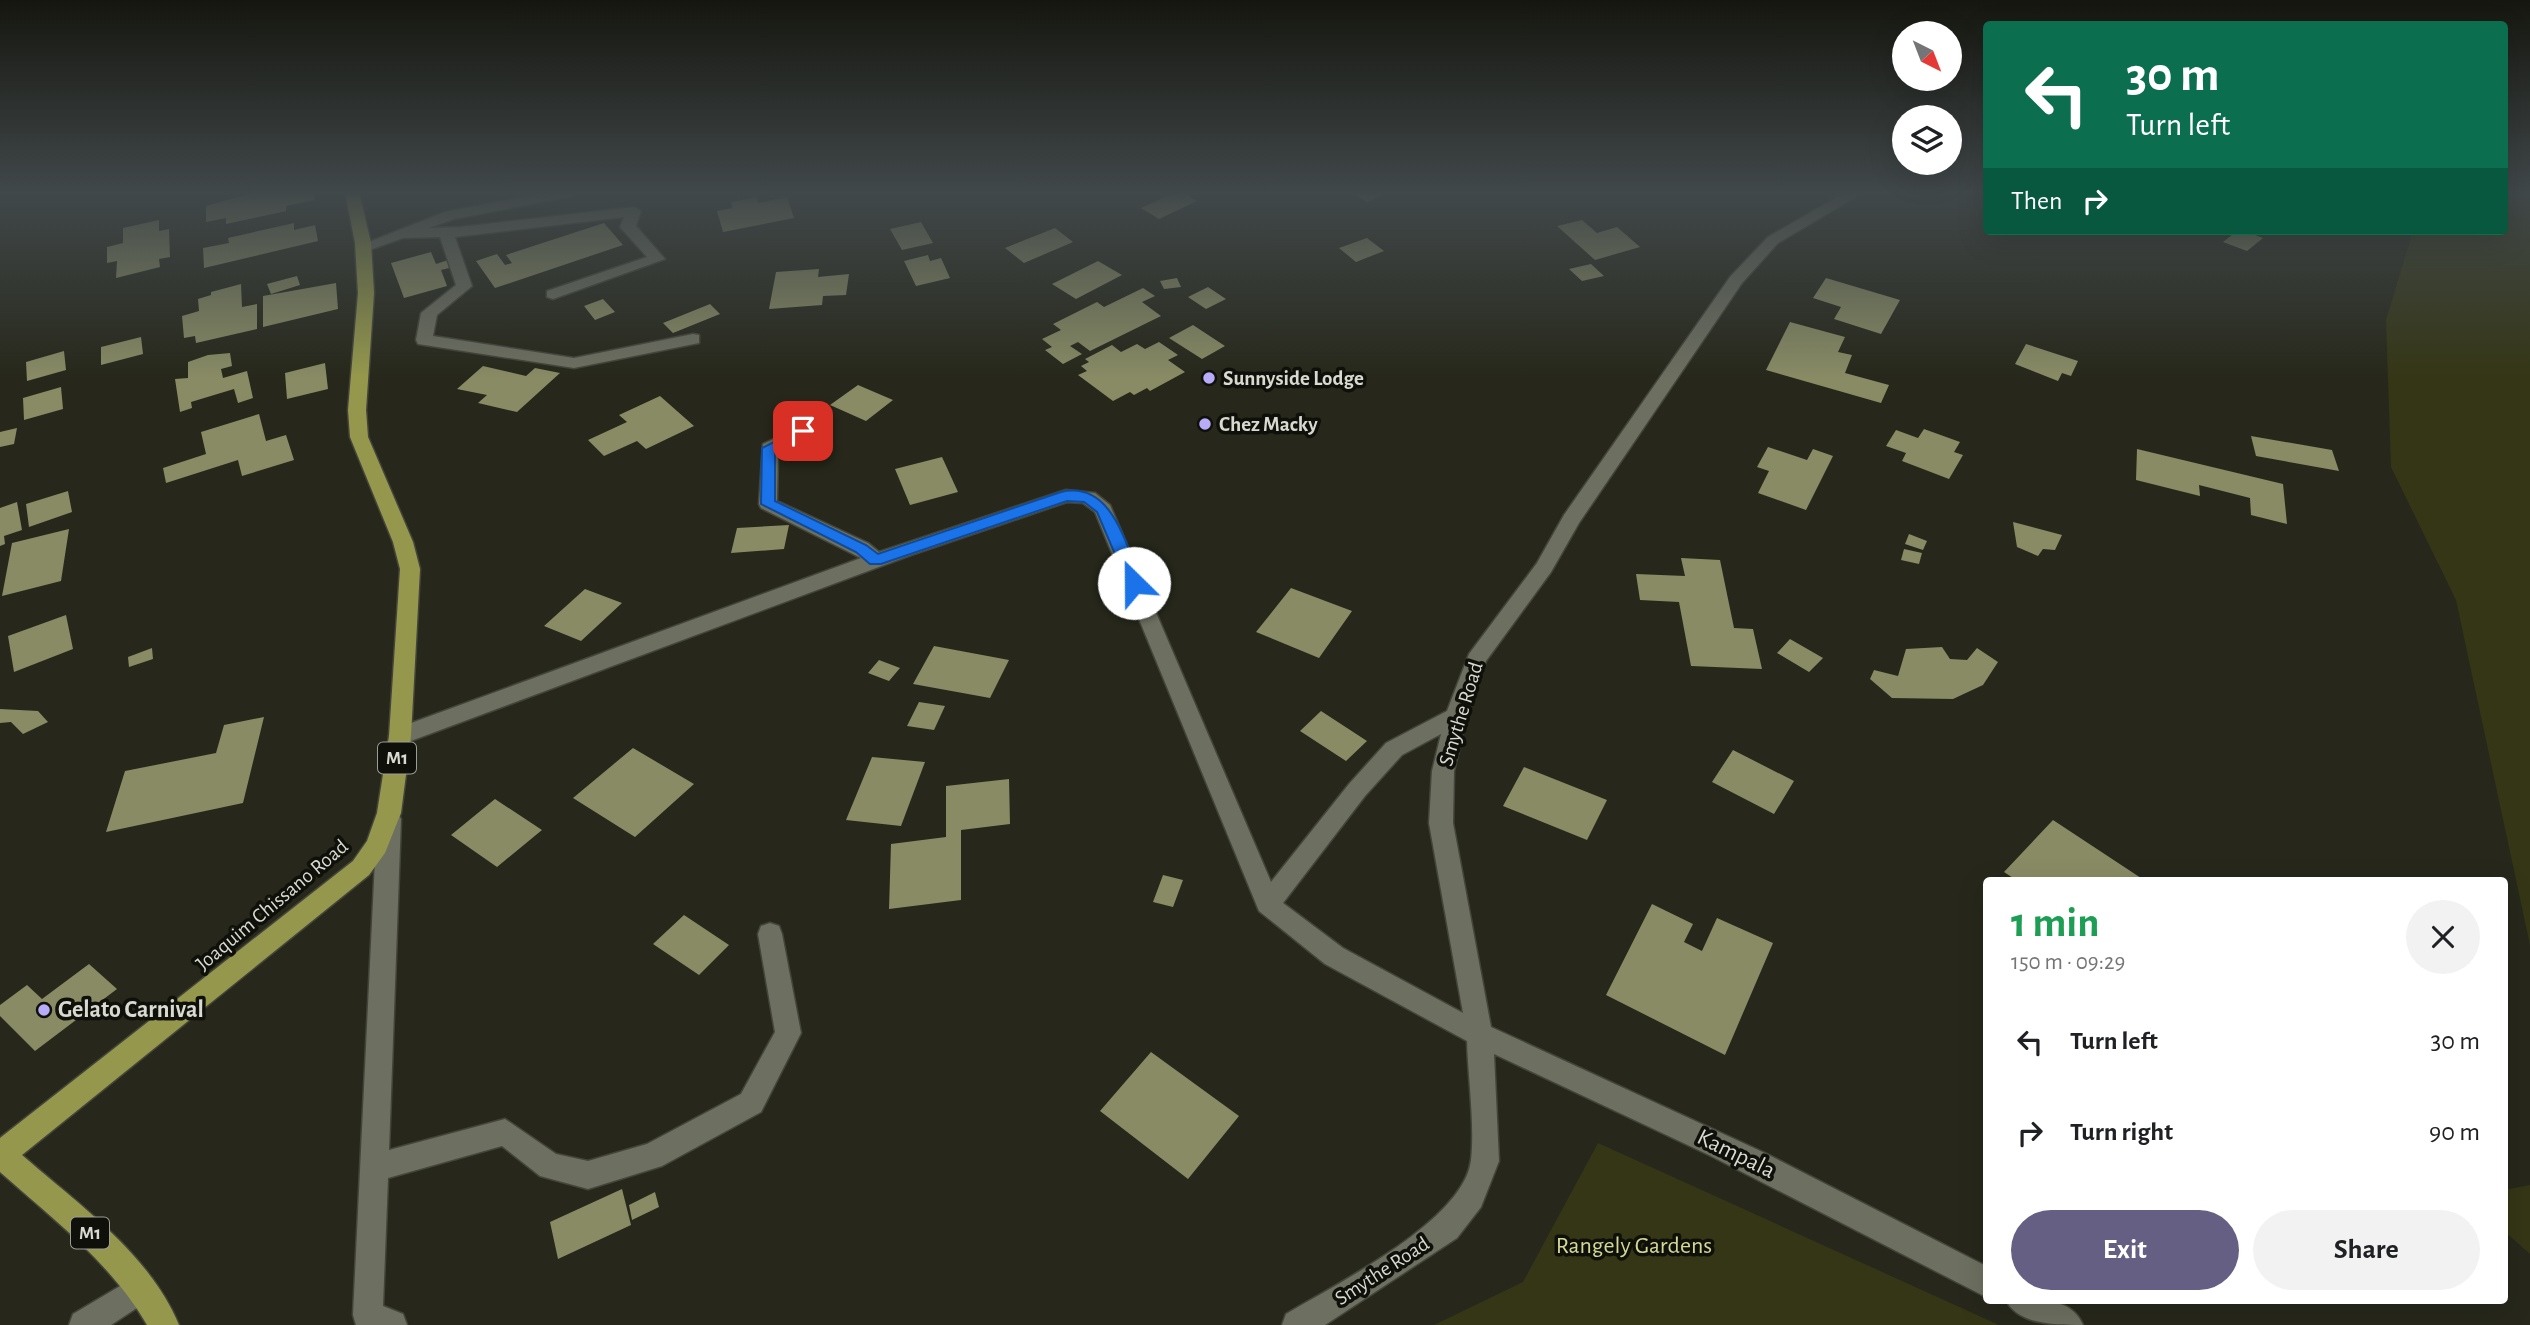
<!DOCTYPE html>
<meta charset="utf-8">
<style>
:root{--surface:#fff;--page:#f2f2f2;--text:#202124;--muted:#757577;--accent:#645f83}
body{margin:0;font-family:"Alegreya Sans",sans-serif;background:var(--page);color:var(--text);height:100vh;display:flex;flex-direction:column;font-size:26px;white-space:nowrap}
*{box-sizing:border-box;margin:0}
p{font-size:23px;color:var(--muted)}
.icon{flex:none;width:38px;height:38px;fill:none;stroke:currentColor;stroke-width:2;stroke-linecap:round;stroke-linejoin:round}
.map{position:relative;flex:1;overflow:hidden}
.sheet{position:absolute;left:1983px;top:877px;width:525px;height:427px;display:flex;flex-direction:column;background:var(--surface);border-radius:7px;box-shadow:0 7px 28px #0002}
.sheet>*{flex:none}
.hud{position:absolute;left:1983px;top:21px;width:525px;height:214px;border-radius:7px;box-shadow:0 7px 28px #0002;background:#0b6e4f;color:#fff;overflow:hidden}
.needle{width:46px;rotate:138deg}
.fabs{position:absolute;left:1892px;top:21px;display:grid;gap:14px}
.fabs a{display:grid;place-items:center;width:70px;height:70px;border-radius:50%;background:var(--surface);box-shadow:0 7px 28px #0002;font-size:35px}
.pin{position:absolute;display:grid;place-items:center;width:60px;height:60px;color:#fff;margin:-30px;border-radius:14px;box-shadow:0 4px 10px #0006}
.me{position:absolute;width:77px;margin:-38px;rotate:337deg;stroke-linejoin:round;filter:drop-shadow(0 0 5px #0008)}
.turn{display:flex;align-items:center;gap:24px;height:147px;padding:0 28px;font-size:32px}
.turn .icon{width:91px;height:91px;stroke-width:2.5}
.turn b{display:block;font-size:49px;line-height:60px}
.then{display:flex;align-items:center;height:66px;padding:0 28px;background:#0003;gap:14px;font-size:26px}
.round{display:grid;place-items:center;flex:none;width:74px;height:74px;border-radius:37px;background:var(--page)}
.overview{display:flex;align-items:center;justify-content:space-between;height:119px;padding:0 28px}
h1{font-size:42px;font-weight:700;line-height:52px;color:#1e9e55}
.button{display:flex;gap:14px;margin-top:auto;padding:14px 28px}
.button a{flex:1;height:80px;border-radius:42px;background:var(--accent);color:#fff;font-size:28px;font-weight:700;line-height:80px;text-align:center}
.button a+a{background:var(--page);color:var(--text)}
ul{padding:0;list-style:none}
li{display:flex;align-items:center;gap:21px;height:91px;padding:0 28px}
li div{flex:1}
li b{display:block;font-size:26px}
li em{font-style:normal}
.map>svg:first-child{display:block}
</style>
<div class="map">
<svg width="2530" height="1325" viewBox="0 0 2530 1325">
<rect width="100%" height="100%" fill="#27281b"/>
<path fill="#353616" d="M 2504,192 L 2530,192 L 2530,945 L 2456,600 L 2391,467 L 2386,320 L 2413,231 L 2504,231 Z
M 1598,1143 L 1999,1325 L 1434,1325 L 1523,1282 Z
M 2530,1185 L 2530,1254 L 2504,1231 L 2504,1190 Z"/>
<path fill="#888b64" d="M 256,192 L 314,192 L 315,200 L 286,206 L 286,211 L 226,224 L 226,218 L 206,222 L 206,206 Z
M 1176,192 L 1182,192 L 1197,201 L 1159,219 L 1141,208 Z
M 1363,192 L 1381,192 L 1384,194 L 1367,202 L 1356,195 Z
M 757,197 L 758,203 L 787,197 L 794,218 L 723,232 L 717,211 L 732,208 L 731,202 Z
M 159,220 L 159,231 L 169,229 L 170,257 L 159,259 L 160,267 L 116,278 L 117,261 L 107,263 L 107,247 L 123,243 L 123,228 Z
M 1582,220 L 1597,233 L 1617,227 L 1640,247 L 1595,260 L 1557,226 Z
M 921,222 L 933,243 L 902,250 L 890,229 Z
M 294,223 L 294,230 L 315,225 L 318,241 L 204,268 L 203,248 L 229,243 L 228,238 Z
M 604,223 L 623,245 L 495,288 L 476,261 L 497,254 L 505,265 L 512,263 L 506,255 Z
M 1055,228 L 1073,242 L 1024,263 L 1005,248 Z
M 2237,231 L 2245,231 L 2263,238 L 2247,251 L 2223,242 Z
M 1367,238 L 1384,251 L 1356,262 L 1339,248 Z
M 431,252 L 436,264 L 451,259 L 453,267 L 441,270 L 447,286 L 404,298 L 391,263 Z
M 928,255 L 930,261 L 941,258 L 950,278 L 916,286 L 904,261 Z
M 1098,261 L 1122,275 L 1076,299 L 1052,284 Z
M 1591,264 L 1604,276 L 1582,281 L 1569,269 Z
M 819,269 L 818,277 L 849,274 L 846,295 L 823,296 L 822,305 L 769,309 L 776,272 Z
M 297,276 L 300,285 L 271,294 L 267,284 Z
M 1177,278 L 1181,287 L 1164,289 L 1160,281 Z
M 1826,278 L 1900,300 L 1881,334 L 1834,319 L 1841,307 L 1813,298 Z
M 336,283 L 338,309 L 263,327 L 263,296 Z
M 241,284 L 242,307 L 257,304 L 257,329 L 196,343 L 195,336 L 184,338 L 182,316 L 199,311 L 198,299 L 211,295 L 211,292 Z
M 1208,287 L 1226,299 L 1206,309 L 1188,297 Z
M 1143,288 L 1155,296 L 1142,302 L 1161,316 L 1090,351 L 1078,342 L 1070,346 L 1082,354 L 1063,364 L 1045,350 L 1052,347 L 1042,339 L 1061,330 L 1053,324 L 1097,302 L 1104,307 Z
M 603,299 L 615,312 L 595,320 L 584,306 Z
M 710,304 L 720,314 L 673,333 L 663,323 Z
M 1790,322 L 1845,337 L 1838,352 L 1852,355 L 1845,373 L 1889,385 L 1881,403 L 1766,370 Z
M 1193,325 L 1225,346 L 1202,359 L 1169,338 Z
M 141,337 L 143,354 L 101,365 L 101,347 Z
M 1159,342 L 1178,355 L 1168,360 L 1185,372 L 1150,391 L 1147,388 L 1134,395 L 1130,392 L 1113,401 L 1078,375 L 1087,371 L 1081,366 L 1089,362 L 1085,359 L 1112,345 L 1121,352 L 1137,344 L 1145,349 Z
M 2026,344 L 2078,361 L 2071,376 L 2062,373 L 2058,381 L 2015,364 Z
M 64,351 L 66,370 L 27,381 L 26,362 Z
M 230,353 L 232,366 L 221,369 L 223,378 L 247,371 L 253,398 L 238,403 L 234,389 L 191,402 L 192,408 L 180,412 L 175,379 L 188,378 L 188,362 L 208,355 Z
M 325,363 L 328,389 L 287,399 L 285,373 Z
M 483,366 L 526,376 L 535,368 L 560,373 L 517,412 L 478,403 L 487,395 L 457,389 Z
M 858,385 L 893,400 L 866,421 L 830,405 Z
M 61,387 L 63,409 L 24,420 L 23,398 Z
M 660,396 L 694,426 L 646,449 L 637,441 L 604,456 L 588,440 L 627,422 L 619,415 Z
M 259,414 L 266,441 L 286,435 L 294,460 L 242,476 L 238,460 L 166,483 L 163,468 L 206,454 L 201,432 Z
M 17,428 L 14,444 L 0,447 L 0,432 Z
M 1924,429 L 1960,442 L 1954,452 L 1963,455 L 1949,479 L 1902,461 L 1906,453 L 1886,446 L 1896,430 L 1918,438 Z
M 2251,436 L 2332,450 L 2339,471 L 2256,456 Z
M 1768,447 L 1807,460 L 1813,449 L 1833,456 L 1806,510 L 1758,493 L 1769,471 L 1757,467 Z
M 2137,449 L 2283,484 L 2287,524 L 2251,515 L 2250,498 L 2199,485 L 2200,496 L 2136,480 Z
M 942,457 L 958,492 L 910,505 L 895,469 Z
M 68,491 L 72,512 L 29,527 L 26,504 Z
M 17,502 L 22,530 L 4,536 L 5,544 L 0,546 L 0,508 Z
M 2013,522 L 2062,535 L 2055,550 L 2043,549 L 2038,556 L 2017,547 Z
M 789,525 L 784,549 L 731,553 L 737,528 Z
M 69,529 L 61,581 L 2,596 L 12,543 Z
M 1909,534 L 1927,541 L 1923,550 L 1905,544 Z
M 1904,549 L 1922,553 L 1919,564 L 1901,560 Z
M 1681,558 L 1720,560 L 1734,628 L 1753,629 L 1762,669 L 1691,666 L 1679,602 L 1640,600 L 1636,574 L 1685,576 Z
M 1291,588 L 1352,611 L 1319,658 L 1256,632 Z
M 585,589 L 622,603 L 581,641 L 544,626 Z
M 66,615 L 73,649 L 14,672 L 8,636 Z
M 1790,639 L 1823,658 L 1809,672 L 1777,653 Z
M 934,646 L 1009,660 L 990,698 L 913,684 Z
M 1942,647 L 1950,659 L 1967,660 L 1977,648 L 1998,662 L 1983,685 L 1953,699 L 1892,698 L 1870,679 L 1874,670 L 1898,676 L 1906,649 Z
M 152,648 L 153,659 L 129,667 L 128,657 Z
M 879,660 L 900,668 L 889,681 L 868,673 Z
M 919,702 L 945,706 L 934,730 L 907,726 Z
M 0,709 L 38,711 L 48,722 L 23,734 L 11,722 L 0,723 Z
M 1321,711 L 1367,741 L 1346,761 L 1300,731 Z
M 264,717 L 243,803 L 106,832 L 125,771 L 216,753 L 224,725 Z
M 633,748 L 694,784 L 635,837 L 573,798 Z
M 1733,750 L 1794,781 L 1774,814 L 1712,782 Z
M 872,757 L 925,762 L 901,826 L 846,820 Z
M 1524,767 L 1607,800 L 1587,840 L 1503,806 Z
M 1009,779 L 1010,824 L 961,830 L 961,900 L 889,909 L 891,844 L 946,837 L 946,786 Z
M 495,799 L 542,830 L 497,867 L 451,835 Z
M 2053,820 L 2144,880 L 2016,880 L 2004,872 Z
M 1163,875 L 1183,880 L 1173,907 L 1153,902 Z
M 1652,904 L 1693,924 L 1684,942 L 1702,951 L 1717,918 L 1773,943 L 1725,1055 L 1606,995 Z
M 684,915 L 729,945 L 699,975 L 653,944 Z
M 89,964 L 117,989 L 35,1051 L 0,1016 L 0,1005 L 27,985 L 42,999 Z
M 1151,1052 L 1239,1116 L 1188,1179 L 1100,1111 Z
M 622,1189 L 631,1225 L 558,1259 L 550,1222 Z
M 655,1192 L 659,1207 L 632,1220 L 629,1205 Z"/>
<g fill="none" stroke-linecap="round" stroke-linejoin="round">
<defs>
<path id="minor" d="M 549,192 L 580,192 L 573,196 L 454,219 L 429,228 L 460,227 L 634,207 L 641,211 L 636,226 L 665,259 L 553,299 L 547,297 L 547,291 L 647,257 L 620,227 L 624,217 L 455,237 L 472,286 L 437,315 L 433,336 L 574,358 L 693,334 L 699,335 L 699,343 L 574,368 L 418,344 L 416,340 L 421,313 L 456,285 L 440,237 L 403,238 L 364,252 L 356,247 L 445,212 Z
M 1846,192 L 1864,192 L 1778,243 L 1742,283 L 1579,523 L 1551,572 L 1486,661 L 1467,716 L 1454,771 L 1453,823 L 1491,1027 L 1767,1154 L 1986,1266 L 1986,1297 L 1709,1155 L 1494,1054 L 1499,1161 L 1481,1207 L 1457,1238 L 1325,1325 L 1282,1325 L 1286,1314 C 1336,1284 1464,1221 1471,1160 C 1475,1124 1468,1078 1467,1041 L 1325,964 L 1259,911 L 1095,512 L 1083,503 L 1067,502 L 911,555 L 408,742 L 400,745 L 392,742 L 389,736 L 392,730 L 861,558 L 761,508 L 759,504 L 763,444 L 820,417 L 829,423 L 826,427 L 778,451 L 777,501 L 868,543 L 879,552 L 1066,490 L 1095,493 L 1110,505 L 1271,882 L 1349,784 L 1386,743 L 1447,711 L 1469,654 L 1537,563 L 1564,515 L 1730,277 L 1768,237 ZM 1441,734 L 1432,771 L 1429,823 L 1463,1013 L 1343,948 L 1283,903 L 1365,796 L 1402,755 Z
M 389,810 L 397,812 L 401,819 L 389,1150 L 505,1119 L 556,1154 L 588,1161 L 647,1144 L 741,1094 L 775,1032 L 758,934 L 761,926 L 770,923 L 779,926 L 782,934 L 801,1033 L 761,1112 L 662,1166 L 588,1189 L 540,1176 L 502,1146 L 388,1178 L 383,1306 L 403,1314 L 407,1325 L 356,1325 L 353,1315 L 377,819 L 381,812 Z
M 142,1273 L 152,1278 L 157,1288 L 152,1298 L 111,1325 L 69,1325 L 73,1314 Z
M 2006,1300 C 2033,1300 2071,1295 2083,1325 C 2056,1325 2018,1325 2006,1300 Z"/>
<path id="highway" d="M 345,192 L 359,192 L 371,243 L 374,293 L 366,410 L 368,437 L 413,542 L 420,569 L 411,736 L 401,813 L 385,853 L 369,875 L 22,1155 C 79,1205 149,1253 179,1325 L 147,1325 C 111,1263 53,1219 0,1172 L 0,1138 L 353,861 L 367,841 L 377,813 L 389,736 L 400,569 L 393,542 L 350,437 L 348,410 L 358,293 L 355,243 Z"/>
</defs>
<use href="#minor" stroke="#44453a" stroke-width="3"/>
<use href="#highway" stroke="#44453a" stroke-width="3"/>
<use href="#minor" fill="#6d6f60" fill-rule="evenodd"/>
<use href="#highway" fill="#95984c" fill-rule="evenodd"/>
</g>
<linearGradient id="sky" x2="0" y2="1"><stop stop-color="#15160f"/><stop offset="0.51" stop-color="#41484a"/><stop offset="1" stop-color="#41484a" stop-opacity="0"/></linearGradient>
<rect width="2530" height="378" fill="url(#sky)"/>
<path fill="#1a73e8" stroke="#114b97" stroke-width="2" d="M 803,427 L 808,428 L 808,434 L 775,450 L 775,501 L 866,545 L 878,554 L 1061,492 C 1113,480 1126,547 1142,583 L 1134,589 L 1129,587 L 1097,512 L 1084,502 L 1067,501 L 881,564 L 870,564 L 856,552 L 761,504 L 762,448 Z"/>
<g fill="#b8abf7" stroke="#10100b" stroke-width="2.5">
<circle cx="1209" cy="378" r="7"/>
<circle cx="1205" cy="424" r="7"/>
<circle cx="44" cy="1010" r="7"/>
</g>
<g text-anchor="middle" dominant-baseline="central" stroke-width="7" stroke-linejoin="round" paint-order="stroke">
<g fill="#10100b" stroke="#9c9d95" stroke-width="2">
<rect x="378" y="742.5" width="38" height="31" rx="5"/>
<rect x="71" y="1217.5" width="38" height="31" rx="5"/>
</g>
<g font-size="19" font-weight="bold" fill="#d8d9d0">
<text x="397" y="758">M1</text>
<text x="90" y="1233">M1</text>
</g>
<g font-size="21" font-weight="bold" fill="#d8d9d0" stroke="#10100b" text-anchor="start">
<text x="1223" y="378">Sunnyside Lodge</text>
<text x="1219" y="424">Chez Macky</text>
</g>
<g font-size="21" fill="#d8d9d0" stroke="#10100b">
<text transform="translate(1461 714) rotate(-73)">Smythe Road</text>
<text transform="translate(272 905) rotate(-40)">Joaquim Chissano Road</text>
<text transform="translate(1382 1271) rotate(-33)">Smythe Road</text>
</g>
<g font-size="24" font-weight="bold" fill="#d8d9d0" stroke="#10100b" text-anchor="start">
<text x="58" y="1010">Gelato Carnival</text>
</g>
<g font-size="24" fill="#d8d9d0" stroke="#10100b">
<text transform="translate(1736 1154) rotate(26)">Kampala</text>
</g>
<g font-size="24" fill="#d4d897" stroke="#10100b">
<text x="1634" y="1246">Rangely Gardens</text>
</g>
</g>
</svg>
<div class="fabs">
<a><svg class="needle" viewBox="-14 -14 28 28"><path d="M0-13l5 13h-10z" fill="#e53935"/><path d="M0 13l5-13h-10z" fill="#757577"/></svg></a>
<a><svg class="icon" aria-label="layers" viewBox="0 0 24 24"><path d="M12 4l9 5-9 5-9-5zM3 14l9 5 9-5"/></svg></a>
</div>
<div class="pin" style="left:803px;top:431px;background:#d93025"><svg class="icon" aria-label="arrive" viewBox="0 0 24 24"><path d="M6 21V4h12l-3 4 3 4H6"/></svg></div>
<svg class="me" style="left:1134px;top:583px" viewBox="-20 -20 40 40"><circle r="19" fill="#fff"/><path d="M0-13L10 11 0 6-10 11z" fill="#1a73e8"/></svg>
<div class="hud">
<div class="turn"><svg class="icon" aria-label="left" viewBox="0 0 24 24"><path d="M17 20v-9H6M10 6l-5 5 5 5"/></svg><div><b>30 m</b>Turn left</div></div>
<div class="then">Then<svg class="icon" aria-label="right" viewBox="0 0 24 24"><path d="M7 20v-9h11M14 6l5 5-5 5"/></svg></div>
</div>
<section class="sheet">
<div class="overview"><div><h1>1 min</h1><p>150 m · 09:29</p></div><a class="round"><svg class="icon" aria-label="close" viewBox="0 0 24 24"><path d="M6 6l12 12M18 6L6 18"/></svg></a></div>
<ul>
<li><svg class="icon" aria-label="left" viewBox="0 0 24 24"><path d="M17 20v-9H6M10 6l-5 5 5 5"/></svg><div><b>Turn left</b></div><em>30 m</em></li>
<li><svg class="icon" aria-label="right" viewBox="0 0 24 24"><path d="M7 20v-9h11M14 6l5 5-5 5"/></svg><div><b>Turn right</b></div><em>90 m</em></li>
</ul>
<div class="button"><a>Exit</a><a>Share</a></div>
</section>
</div>
